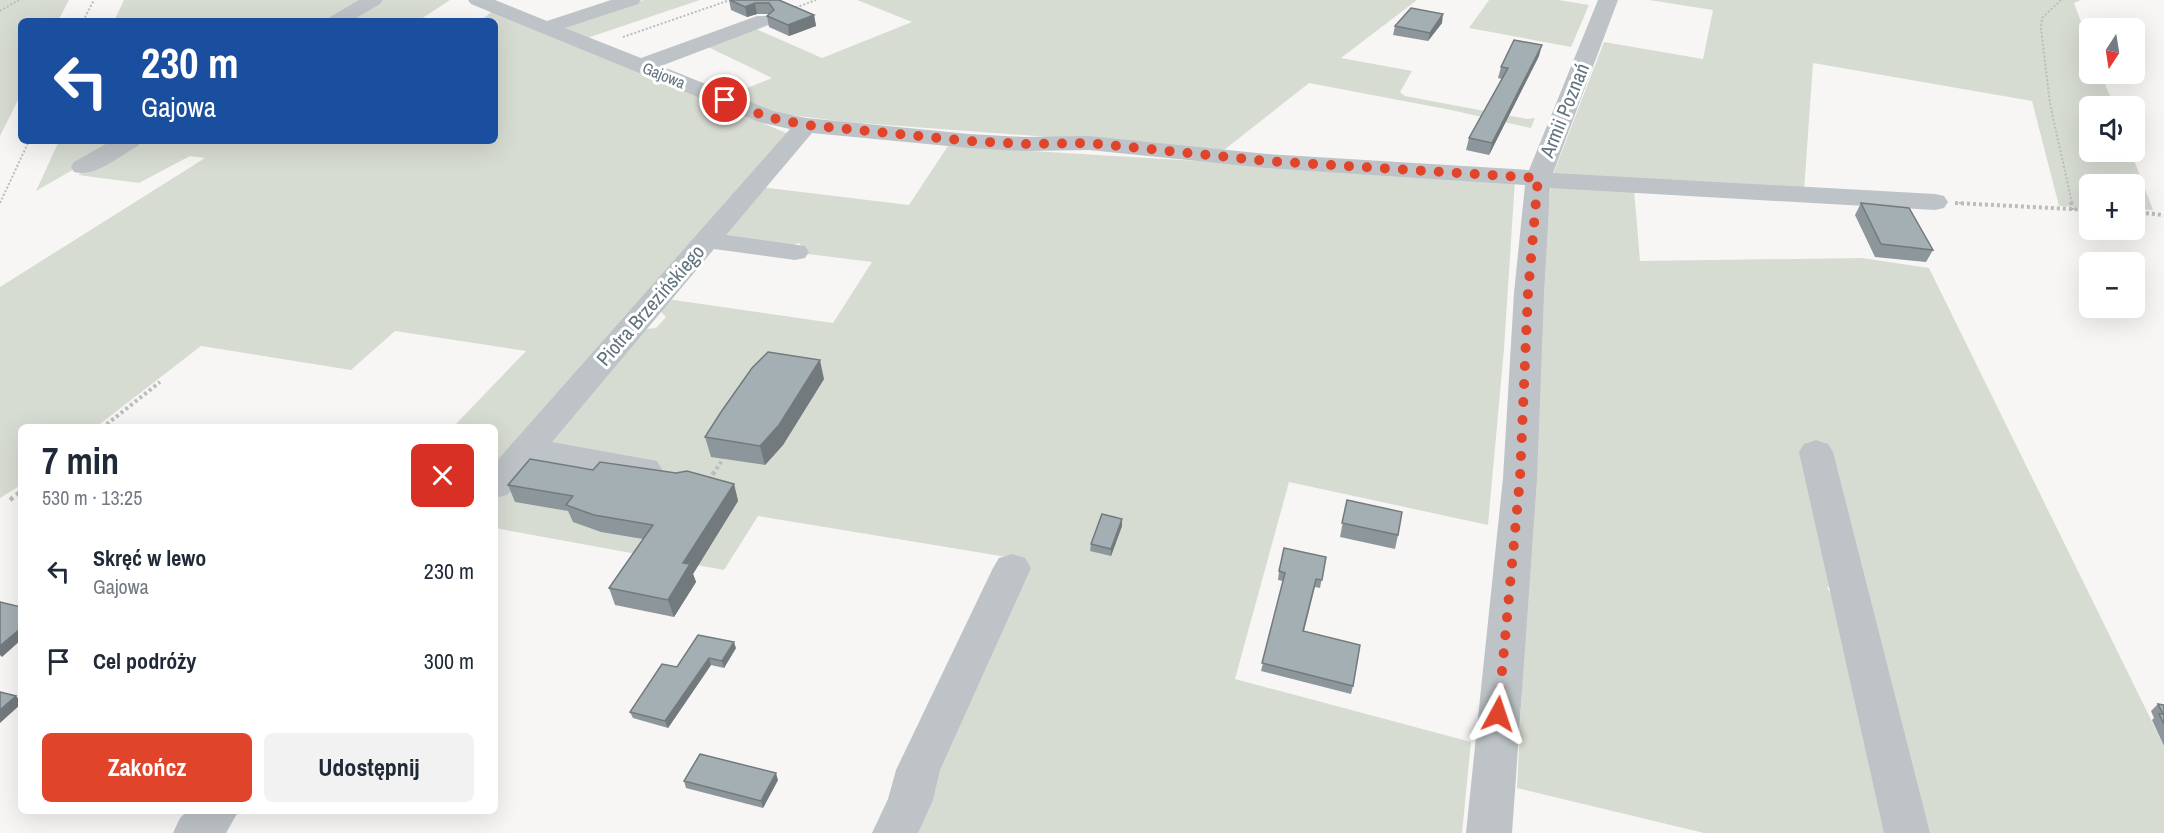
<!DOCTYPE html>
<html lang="pl">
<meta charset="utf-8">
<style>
:root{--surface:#fff;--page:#f2f2f3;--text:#1f2937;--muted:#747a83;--accent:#e0442b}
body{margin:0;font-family:"Archivo Narrow",sans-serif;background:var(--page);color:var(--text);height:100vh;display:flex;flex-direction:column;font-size:22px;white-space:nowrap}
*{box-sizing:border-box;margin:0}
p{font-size:20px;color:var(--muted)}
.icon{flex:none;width:33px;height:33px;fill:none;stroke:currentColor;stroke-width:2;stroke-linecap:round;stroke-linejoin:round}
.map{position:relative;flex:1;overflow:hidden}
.sheet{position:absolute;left:18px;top:424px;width:480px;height:390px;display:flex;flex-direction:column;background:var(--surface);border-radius:9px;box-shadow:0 6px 24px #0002}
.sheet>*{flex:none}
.hud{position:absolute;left:18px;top:18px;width:480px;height:126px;border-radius:9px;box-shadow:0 6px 24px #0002;background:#1a4fa0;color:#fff;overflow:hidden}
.needle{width:39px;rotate:192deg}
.fabs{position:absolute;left:2079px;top:18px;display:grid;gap:12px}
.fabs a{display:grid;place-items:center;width:66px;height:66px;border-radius:9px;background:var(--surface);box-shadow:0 6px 24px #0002;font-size:30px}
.pin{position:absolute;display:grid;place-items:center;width:51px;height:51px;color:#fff;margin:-26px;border:3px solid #fff;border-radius:50%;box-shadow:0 2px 6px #0007}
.me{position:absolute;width:66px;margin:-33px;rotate:5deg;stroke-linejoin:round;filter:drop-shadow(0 0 4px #0008)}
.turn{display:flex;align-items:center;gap:21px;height:126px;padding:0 24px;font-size:27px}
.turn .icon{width:78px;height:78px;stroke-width:2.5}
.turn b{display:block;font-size:42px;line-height:51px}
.round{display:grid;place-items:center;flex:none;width:63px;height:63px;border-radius:9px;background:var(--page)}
.head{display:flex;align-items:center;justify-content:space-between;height:102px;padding:0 24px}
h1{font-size:36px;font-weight:800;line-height:45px}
.primary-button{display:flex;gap:12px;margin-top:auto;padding:12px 24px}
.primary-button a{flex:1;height:69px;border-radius:9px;background:var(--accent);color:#fff;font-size:24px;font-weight:800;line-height:69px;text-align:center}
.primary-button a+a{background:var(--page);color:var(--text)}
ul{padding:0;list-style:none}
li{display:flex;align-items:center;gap:18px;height:90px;padding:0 24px}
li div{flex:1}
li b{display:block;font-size:22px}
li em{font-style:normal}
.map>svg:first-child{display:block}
</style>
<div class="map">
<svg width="2164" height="833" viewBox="0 0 2164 833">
<rect width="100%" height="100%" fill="#f7f6f4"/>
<path fill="#d7dcd3" d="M 0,0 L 69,0 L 58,21 L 21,21 L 21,94 L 0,136 Z
M 124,0 L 367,0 L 330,21 L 114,21 Z
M 378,0 L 450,0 L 418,21 L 342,21 Z
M 644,0 L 700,0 L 587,38 L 562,27 Z
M 857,0 L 1417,0 L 1341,58 L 1412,71 L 1400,92 L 1405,96 L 1528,119 L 1535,118 L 1531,128 L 1451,110 L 1309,83 L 1224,150 L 846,122 L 761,111 L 727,96 L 772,78 L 706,46 L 754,28 L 822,58 L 912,22 Z
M 1489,0 L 1559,0 L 1589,5 L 1571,47 L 1469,28 Z
M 1649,0 L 2081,0 L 2074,3 L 2089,43 L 2090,74 L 2101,74 L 2114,106 L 2090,106 L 2090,152 L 2131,152 L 2153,210 L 2135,209 L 2134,184 L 2090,184 L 2089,208 L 2059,206 L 2032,101 L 1813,63 L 1804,191 L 1552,177 L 1604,42 L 1703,59 L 1713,10 Z
M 493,11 L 789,134 L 495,470 L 495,428 L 453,427 L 526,351 L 395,331 L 351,370 L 201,346 L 96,427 L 21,428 L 21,485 L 0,498 L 0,287 L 205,158 L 190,156 L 139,183 L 78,175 C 91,168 127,143 139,141 C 157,139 222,146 231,141 L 495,141 L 495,21 L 479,21 Z
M 59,141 L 123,141 L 36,191 Z
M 948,146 L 1515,180 L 1504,349 L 1488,525 L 1289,482 L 1235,679 L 1471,742 L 1462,833 L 905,833 L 1007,557 L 758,516 L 724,570 L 495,528 L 495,497 L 637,330 L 656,328 L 666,317 L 658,309 L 667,299 L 833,323 L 872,262 L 808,254 L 799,243 L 788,247 L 716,237 L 759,187 L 909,205 Z
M 1551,185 L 1634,189 L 1640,261 L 1862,258 L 1929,268 L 2164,746 L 2164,833 L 1919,833 L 1842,590 L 1827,587 L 1848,623 L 1898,833 L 1704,833 L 1517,788 L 1543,263 Z"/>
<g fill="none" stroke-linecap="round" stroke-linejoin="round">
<path stroke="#babdbf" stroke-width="2" stroke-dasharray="2 2" stroke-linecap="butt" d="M 2061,0 L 2042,18 L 2041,28 L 2050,104 L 2072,203
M 792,9 L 816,0
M 0,11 L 19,0
M 83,21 L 94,0
M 623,37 L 730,0
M 0,203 L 29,141
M 1955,203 L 1964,203"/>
<path stroke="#babdbf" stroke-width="4" stroke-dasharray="3 3" stroke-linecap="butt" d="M 2071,202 L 2073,210
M 1955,203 L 2090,210
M 2134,212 L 2164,215
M 102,428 L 160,382
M 713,474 L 723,459"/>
<path stroke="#babdbf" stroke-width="4.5" stroke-dasharray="4 4" stroke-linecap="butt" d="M 707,478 L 710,479 L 714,472
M 10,500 L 21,491"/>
<path fill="#bdc3c6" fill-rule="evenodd" d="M 359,0 L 383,0 L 380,4 L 351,21 L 327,21 L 330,17 Z
M 468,0 L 495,0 L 547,21 L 611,0 L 641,0 L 638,4 L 565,28 L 641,58 L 757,16 L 771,16 L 774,20 L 771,24 L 661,66 L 773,111 L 806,118 L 969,134 L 1025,137 L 1089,136 L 1267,154 L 1529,170 L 1598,0 L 1618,0 L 1553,173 L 1935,194 L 1944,196 L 1948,202 L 1944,208 L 1935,210 L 1550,188 L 1544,293 L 1537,478 L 1512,833 L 1466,833 L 1503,478 L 1514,293 L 1525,185 L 1267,168 L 1089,150 L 1025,151 L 969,148 L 812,133 L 726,235 L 805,246 L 809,252 L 805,258 L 795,260 L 714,249 L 552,442 L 657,461 L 662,469 L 657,477 L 645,481 L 535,462 L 507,495 L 495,498 L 495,463 L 790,129 L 759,122 L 471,4 Z
M 111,141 L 141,141 L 138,146 C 119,156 95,178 74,172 L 71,167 L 74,162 Z
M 1816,440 L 1828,444 L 1833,452 L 1930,833 L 1884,833 L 1799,452 L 1804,444 Z
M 1012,554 L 1025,558 L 1031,568 L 940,770 L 933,800 L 918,833 L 872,833 L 888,799 L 896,770 L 993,568 L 999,558 Z
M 186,812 L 238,812 L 226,833 L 173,833 L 180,818 Z"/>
</g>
<path fill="#8d969a" d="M 729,0 L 779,0 L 814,15 L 816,26 L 789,36 L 769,27 L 767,16 L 770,14 L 757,14 L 747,17 L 731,10 Z
M 1442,23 L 1428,41 L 1393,35 L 1395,26 Z
M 1539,56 L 1489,155 L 1466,150 L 1469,138 L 1502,79 L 1498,78 L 1501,67 Z
M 1861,203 L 1933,250 L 1926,262 L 1875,257 L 1855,215 Z
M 824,379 L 783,445 L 765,465 L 711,457 L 705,437 Z
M 593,470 L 734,484 L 738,501 L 693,574 L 696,582 L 674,617 L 615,605 L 609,588 L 643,539 L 601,532 L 573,522 L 568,511 L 515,502 L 508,485 Z
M 1347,500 L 1398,535 L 1395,549 L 1340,537 Z
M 1122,526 L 1111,556 L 1090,551 L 1091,544 Z
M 1326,557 L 1320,588 L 1315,587 L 1304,631 L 1353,686 L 1351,694 L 1261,671 L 1283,581 L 1278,580 L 1279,571 Z
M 736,648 L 724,668 L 711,665 L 668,728 L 633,718 L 630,712 L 677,667 Z
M 2158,704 L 2164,705 L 2164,746 L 2152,720 L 2154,718 L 2151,711 Z
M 778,780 L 763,808 L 686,788 L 684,781 Z"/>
<path fill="#737a7d" d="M 755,3 L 757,14 L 747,17 L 745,7 Z
M 1443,14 L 1442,23 L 1428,41 L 1430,33 Z
M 814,15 L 816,26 L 789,36 L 788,25 Z
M 1542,45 L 1539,56 L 1489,155 L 1492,143 Z
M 820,360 L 824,379 L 783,445 L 765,465 L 760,446 Z
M 734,484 L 738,501 L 693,574 L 696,582 L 674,617 L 668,600 L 683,563 Z
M 1122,519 L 1122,526 L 1111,556 L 1111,549 Z
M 21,628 L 21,640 L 2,657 L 0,655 L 0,646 Z
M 734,642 L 736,648 L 724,668 L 722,661 Z
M 709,658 L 711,665 L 668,728 L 665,721 Z
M 16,696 L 21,701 L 21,704 L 0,723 L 0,710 Z
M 776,773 L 778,780 L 763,808 L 761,801 Z"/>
<path fill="#a4afb3" stroke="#737a7d" stroke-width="1.5" d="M 730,0 L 779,0 L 814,15 L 788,25 L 767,16 L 774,10 L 769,3 L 755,3 L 745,7 Z
M 1411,8 L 1443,14 L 1430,33 L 1395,26 Z
M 1514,40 L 1542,45 L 1492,143 L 1469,138 L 1508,68 L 1501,67 Z
M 1861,203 L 1909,208 L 1933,250 L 1881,244 Z
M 768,352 L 820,360 L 779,425 L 760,446 L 705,437 L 721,412 L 752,368 Z
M 530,459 L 593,470 L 600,462 L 676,473 L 687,471 L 734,484 L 683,563 L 690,564 L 668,600 L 609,588 L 653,525 L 594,515 L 566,505 L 573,496 L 508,485 Z
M 1347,500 L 1402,512 L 1398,535 L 1342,523 Z
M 1102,514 L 1122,519 L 1111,549 L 1091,544 Z
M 1284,548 L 1326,557 L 1322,580 L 1316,579 L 1303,631 L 1360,645 L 1353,686 L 1262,663 L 1285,573 L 1279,571 Z
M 0,602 L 21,607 L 21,628 L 0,646 Z
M 698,635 L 734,642 L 722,661 L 709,658 L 665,721 L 630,712 L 662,664 L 677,667 Z
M 0,692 L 16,696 L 0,710 Z
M 2158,704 L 2164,705 L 2164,724 L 2159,714 L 2163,714 Z
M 700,754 L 776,773 L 761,801 L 684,781 Z"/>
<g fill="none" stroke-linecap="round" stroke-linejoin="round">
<path stroke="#e0442b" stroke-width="10" stroke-dasharray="0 18" d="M 725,100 L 767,117 L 806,125 L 969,141 L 1025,144 L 1089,143 L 1267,161 L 1538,178 L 1528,293 L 1520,478 L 1498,714"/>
</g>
<g text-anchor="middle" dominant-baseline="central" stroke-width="6" stroke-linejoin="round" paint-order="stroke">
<g font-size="16" fill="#62757e" stroke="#fff">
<text transform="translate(664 75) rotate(22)">Gajowa</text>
</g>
<g font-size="20" fill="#62757e" stroke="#fff">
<text transform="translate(1564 110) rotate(-68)">Armii Poznań</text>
<text transform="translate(650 305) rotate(-49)">Piotra Brzezińskiego</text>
</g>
</g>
</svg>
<div class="fabs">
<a><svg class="needle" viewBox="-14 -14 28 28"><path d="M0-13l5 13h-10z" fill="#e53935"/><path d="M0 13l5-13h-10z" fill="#747a83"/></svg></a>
<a><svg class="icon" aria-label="sound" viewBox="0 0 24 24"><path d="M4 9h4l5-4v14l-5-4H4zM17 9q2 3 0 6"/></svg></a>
<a>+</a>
<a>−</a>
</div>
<div class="pin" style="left:725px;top:100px;background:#d93025"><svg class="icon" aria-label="arrive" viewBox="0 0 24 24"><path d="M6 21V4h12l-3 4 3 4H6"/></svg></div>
<svg class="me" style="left:1498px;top:714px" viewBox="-20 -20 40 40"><path d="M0-17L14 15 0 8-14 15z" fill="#e0442b" stroke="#fff" stroke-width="4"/></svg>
<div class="hud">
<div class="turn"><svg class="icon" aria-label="left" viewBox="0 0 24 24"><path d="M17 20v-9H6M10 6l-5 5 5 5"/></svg><div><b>230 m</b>Gajowa</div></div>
</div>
<section class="sheet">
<div class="head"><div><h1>7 min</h1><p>530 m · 13:25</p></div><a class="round" style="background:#d93025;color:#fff"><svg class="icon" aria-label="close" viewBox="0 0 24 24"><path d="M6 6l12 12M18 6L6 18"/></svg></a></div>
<ul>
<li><svg class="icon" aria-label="left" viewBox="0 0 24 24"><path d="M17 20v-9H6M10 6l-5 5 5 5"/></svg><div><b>Skręć w lewo</b><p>Gajowa</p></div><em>230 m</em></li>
<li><svg class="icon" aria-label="arrive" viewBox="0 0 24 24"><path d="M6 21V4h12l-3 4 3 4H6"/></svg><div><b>Cel podróży</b></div><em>300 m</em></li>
</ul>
<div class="primary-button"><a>Zakończ</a><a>Udostępnij</a></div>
</section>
</div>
